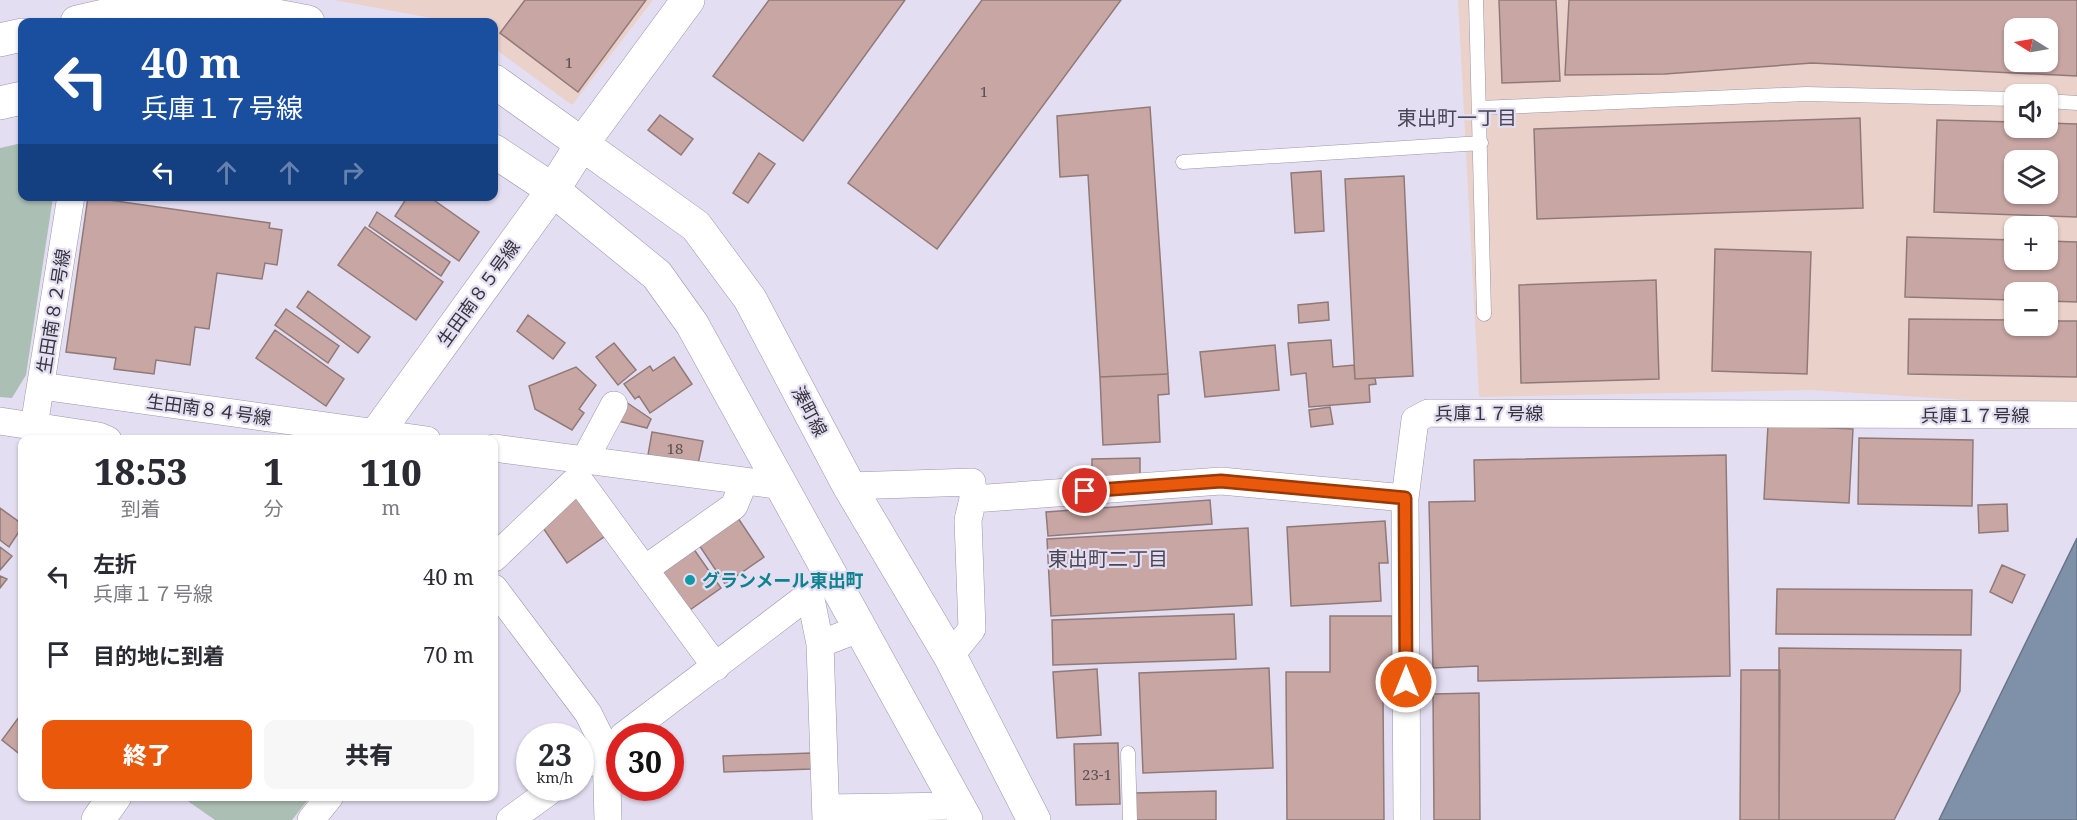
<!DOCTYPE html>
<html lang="ja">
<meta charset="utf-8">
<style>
:root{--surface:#fff;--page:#f7f7f7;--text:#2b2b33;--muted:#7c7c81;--accent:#ea580c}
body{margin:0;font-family:"Noto Serif","Noto Sans JP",serif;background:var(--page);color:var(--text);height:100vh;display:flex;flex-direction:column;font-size:22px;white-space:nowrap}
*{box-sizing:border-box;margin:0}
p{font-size:20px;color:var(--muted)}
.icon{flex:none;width:33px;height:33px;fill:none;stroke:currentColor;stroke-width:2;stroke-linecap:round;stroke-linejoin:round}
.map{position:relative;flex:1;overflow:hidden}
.drawer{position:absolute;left:18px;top:435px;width:480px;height:366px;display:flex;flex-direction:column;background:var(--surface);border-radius:12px;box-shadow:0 2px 4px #0004}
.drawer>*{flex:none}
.top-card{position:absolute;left:18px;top:18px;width:480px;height:183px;border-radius:12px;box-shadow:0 2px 4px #0004;background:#1a4fa0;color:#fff;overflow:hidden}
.needle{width:39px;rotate:281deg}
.controls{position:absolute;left:2004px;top:18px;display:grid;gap:12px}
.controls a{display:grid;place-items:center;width:54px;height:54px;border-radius:12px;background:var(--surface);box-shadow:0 2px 4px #0004;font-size:30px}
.speed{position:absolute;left:516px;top:723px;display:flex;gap:12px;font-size:30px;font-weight:700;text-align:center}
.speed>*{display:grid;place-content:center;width:78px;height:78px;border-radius:50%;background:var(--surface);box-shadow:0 2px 4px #0004;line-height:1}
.speed small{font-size:15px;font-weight:400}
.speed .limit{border:9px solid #d22;background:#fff;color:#111}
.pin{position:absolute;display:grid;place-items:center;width:51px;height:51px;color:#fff;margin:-26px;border:3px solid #fff;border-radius:50%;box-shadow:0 2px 6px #0007}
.me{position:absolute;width:66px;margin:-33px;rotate:0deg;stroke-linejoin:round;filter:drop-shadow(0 0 4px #0008)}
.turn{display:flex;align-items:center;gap:21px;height:126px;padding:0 24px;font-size:27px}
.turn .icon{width:78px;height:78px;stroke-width:2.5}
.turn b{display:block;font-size:42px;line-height:51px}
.lanes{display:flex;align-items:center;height:57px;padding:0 24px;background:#0003;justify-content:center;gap:30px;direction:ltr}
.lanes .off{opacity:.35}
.eta{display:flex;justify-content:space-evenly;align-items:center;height:102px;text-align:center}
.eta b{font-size:36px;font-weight:800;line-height:42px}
.action{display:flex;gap:12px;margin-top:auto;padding:12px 24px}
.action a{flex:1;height:69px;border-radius:12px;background:var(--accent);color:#fff;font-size:24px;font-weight:800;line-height:69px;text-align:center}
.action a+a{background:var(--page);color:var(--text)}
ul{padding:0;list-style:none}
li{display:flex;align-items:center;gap:18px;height:78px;padding:0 24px}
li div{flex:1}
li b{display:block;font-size:22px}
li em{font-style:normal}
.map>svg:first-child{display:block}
</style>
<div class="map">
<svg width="2077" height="820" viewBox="0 0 2077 820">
<rect width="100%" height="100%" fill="#e4def2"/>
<path fill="#ead1ca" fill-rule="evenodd" d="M 334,0 L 653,0 L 572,105 L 494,48 L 494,22 L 453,22 Z
M 1458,0 L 2077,0 L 2077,407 L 1810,390 L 1479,397 ZM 2014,28 L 2048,28 L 2048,62 L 2014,62 ZM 2014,94 L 2048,94 L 2048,128 L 2014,128 ZM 2014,160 L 2048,160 L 2048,194 L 2014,194 ZM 2014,226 L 2048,226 L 2048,260 L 2014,260 ZM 2014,292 L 2048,292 L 2048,326 L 2014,326 Z"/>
<path fill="#acbfb5" d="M 22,143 L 22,196 L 53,197 L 26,375 L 12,398 L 0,397 L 0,148 Z
M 182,797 L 310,797 L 292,820 L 215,820 Z"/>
<path fill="#7e91a8" stroke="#687587" stroke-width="1.5" d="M 2077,538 L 2077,820 L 1939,820 Z"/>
<path fill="#c8a6a4" stroke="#907a78" stroke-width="1.5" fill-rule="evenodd" d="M 525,0 L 646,0 L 578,92 L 500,33 Z
M 769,0 L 905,0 L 803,141 L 713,76 Z
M 982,0 L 1121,0 L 937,249 L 848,183 Z
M 1499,0 L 1556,0 L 1560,81 L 1502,83 Z
M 1569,0 L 2077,0 L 2077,76 L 1812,63 L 1665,74 L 1565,75 ZM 2014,28 L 2048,28 L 2048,62 L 2014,62 Z
M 1150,107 L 1168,374 L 1100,377 L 1088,175 L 1060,177 L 1057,116 Z
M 660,115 L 693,139 L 681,155 L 648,130 Z
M 1860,118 L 1863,208 L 1537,219 L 1534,129 Z
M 1937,120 L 2014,122 L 2014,128 L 2048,128 L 2048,123 L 2077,124 L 2077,217 L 1934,212 ZM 2014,160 L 2048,160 L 2048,194 L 2014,194 Z
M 759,153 L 775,164 L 748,203 L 733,193 Z
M 1321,171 L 1324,231 L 1295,233 L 1291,173 Z
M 1404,176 L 1413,376 L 1355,379 L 1345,179 Z
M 408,196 L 428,196 L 479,232 L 459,261 L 395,216 Z
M 88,197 L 270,223 L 269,228 L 282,230 L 277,265 L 265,263 L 262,279 L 217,273 L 209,329 L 195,327 L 190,365 L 156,360 L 154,374 L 114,369 L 116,358 L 66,352 Z
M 377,212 L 450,262 L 441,276 L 369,226 Z
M 365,227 L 443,282 L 416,320 L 338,265 Z
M 1907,237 L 2014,240 L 2014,260 L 2048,260 L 2048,241 L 2077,242 L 2077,302 L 2048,301 L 2048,292 L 2014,292 L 2014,300 L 1905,297 Z
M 1715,249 L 1811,252 L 1807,374 L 1712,371 Z
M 1656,280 L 1659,379 L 1521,383 L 1519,285 Z
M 308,291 L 370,337 L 358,353 L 297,307 Z
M 1328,302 L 1329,320 L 1299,323 L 1298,305 Z
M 286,309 L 339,346 L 328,363 L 275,325 Z
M 528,315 L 565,343 L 553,359 L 517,331 Z
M 1909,319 L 2014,320 L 2014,326 L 2048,326 L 2048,321 L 2077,321 L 2077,377 L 1908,374 Z
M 275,330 L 344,379 L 326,406 L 256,358 Z
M 1331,340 L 1333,367 L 1354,365 L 1355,379 L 1375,378 L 1376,384 L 1369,385 L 1370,402 L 1309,407 L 1306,373 L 1291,375 L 1288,343 Z
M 614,343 L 636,370 L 618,385 L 596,357 Z
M 1275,345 L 1279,390 L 1205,397 L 1200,352 Z
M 674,357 L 692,384 L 650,413 L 639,396 L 635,399 L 624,384 L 650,366 L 653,371 Z
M 576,367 L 596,385 L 579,409 L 584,413 L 572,430 L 535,409 L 529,386 Z
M 1168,374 L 1169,394 L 1158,395 L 1160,442 L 1103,445 L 1100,377 Z
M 626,402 L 651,419 L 647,428 L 614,420 Z
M 1330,407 L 1333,424 L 1311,427 L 1309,410 Z
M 1768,425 L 1853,429 L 1849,503 L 1764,499 Z
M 652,432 L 703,441 L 698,464 L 648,455 Z
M 1859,438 L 1973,440 L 1972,506 L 1858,504 Z
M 1726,455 L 1730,676 L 1478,681 L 1478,666 L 1433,668 L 1429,502 L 1475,501 L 1474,460 Z
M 1140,458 L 1140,479 L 1092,479 L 1092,459 Z
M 581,494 L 608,534 L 567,563 L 539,522 Z
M 1210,500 L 1212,524 L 1048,536 L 1046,512 Z
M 2007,504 L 2008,531 L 1979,533 L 1978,505 Z
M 0,508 L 22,524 L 22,527 L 9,547 L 0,540 Z
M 736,515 L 764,557 L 725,584 L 697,542 Z
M 1385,521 L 1388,563 L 1379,563 L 1381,601 L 1291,606 L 1287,527 Z
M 1248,528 L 1252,605 L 1051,616 L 1047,539 Z
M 0,547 L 12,556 L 0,570 Z
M 693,548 L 721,588 L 687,612 L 660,571 Z
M 2002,565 L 2025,575 L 2012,603 L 1990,592 Z
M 0,576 L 7,579 L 0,588 Z
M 1777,589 L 1972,590 L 1971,635 L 1776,634 Z
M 1234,614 L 1236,659 L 1053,665 L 1052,620 Z
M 1330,616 L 1392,616 L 1393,697 L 1383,697 L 1384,820 L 1287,820 L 1286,672 L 1330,672 Z
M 1779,648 L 1961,650 L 1960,691 L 1894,820 L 1779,820 Z
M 1269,668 L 1273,768 L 1143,773 L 1139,673 Z
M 1097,669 L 1101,735 L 1057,738 L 1053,672 Z
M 1741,670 L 1780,670 L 1779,820 L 1740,820 Z
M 1479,693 L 1480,820 L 1434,820 L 1433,694 Z
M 22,713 L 22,756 L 2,740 Z
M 1118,743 L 1120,804 L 1076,805 L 1074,744 Z
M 811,753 L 811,769 L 724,772 L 723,756 Z
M 1216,791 L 1216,820 L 1136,820 L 1135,793 Z"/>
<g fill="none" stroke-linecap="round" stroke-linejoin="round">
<defs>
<path id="service" d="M 1476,0 L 1484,314
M 2048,101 L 2077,103
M 1480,108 L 1806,94 L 2014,99
M 1183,162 L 1481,143
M 1128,753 L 1130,820"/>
<path id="minor" d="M 41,386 L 427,440
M 0,421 L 99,436 L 108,440
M 34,426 L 71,196
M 494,448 L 783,486
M 584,461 L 614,405
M 849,486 L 972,482 L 973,499 L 968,520 L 972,629 L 950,656
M 973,499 L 1221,481 L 1405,498
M 494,558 L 574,482 L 582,484 L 716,667
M 645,569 L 734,506 L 744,482
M 494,588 L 588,713 L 606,749 L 608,820
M 623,736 L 810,594 L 820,644
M 580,768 L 616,742
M 826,808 L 957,806
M 311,820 L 330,796
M 510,820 L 554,788
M 826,820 L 820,644 L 861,628
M 1407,820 L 1405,498 L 1415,420 L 1428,413 L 2077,415"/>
<path id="tertiary" d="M 77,22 L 162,3 L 225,6 L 308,22
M 0,40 L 22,35
M 494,81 L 696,226 L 750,299 L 849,486 L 950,656 L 1034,820
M 0,103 L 22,98
M 494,151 L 553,190 L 657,275 L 692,324 L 966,820
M 372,440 L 553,190 L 582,144 L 688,0
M 98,820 L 115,796"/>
</defs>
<use href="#service" stroke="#9b95a8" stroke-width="15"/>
<use href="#minor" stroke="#9b95a8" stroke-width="28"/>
<use href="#tertiary" stroke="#9b95a8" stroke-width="34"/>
<use href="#service" stroke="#fff" stroke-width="14"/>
<use href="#minor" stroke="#fff" stroke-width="27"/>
<use href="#tertiary" stroke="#fff" stroke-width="33"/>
</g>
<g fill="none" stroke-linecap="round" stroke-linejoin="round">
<defs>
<path id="route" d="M 1085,491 L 1221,481 L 1405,498 L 1406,682"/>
</defs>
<use href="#route" stroke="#983908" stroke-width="15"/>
<use href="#route" stroke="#ea580c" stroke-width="10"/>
</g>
<circle fill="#0f9aa8" stroke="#e4def2" stroke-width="2" cx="690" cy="580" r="6"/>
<g text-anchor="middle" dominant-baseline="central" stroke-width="4.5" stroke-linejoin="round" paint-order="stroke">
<g font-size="15" fill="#5a5055">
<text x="569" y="62">1</text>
<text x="984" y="91">1</text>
<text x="675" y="448">18</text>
<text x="1097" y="774">23-1</text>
</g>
<g font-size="18" fill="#36333b" stroke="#e4def2">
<text transform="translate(478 293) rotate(-54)">生田南８５号線</text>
<text transform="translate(53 311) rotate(-81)">生田南８２号線</text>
<text transform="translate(209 409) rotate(8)">生田南８４号線</text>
<text transform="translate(810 411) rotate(62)">湊町線</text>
<text x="1489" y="413">兵庫１７号線</text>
<text x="1975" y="415">兵庫１７号線</text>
</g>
<g font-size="18" font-weight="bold" fill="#0d838f" stroke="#e4def2" text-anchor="start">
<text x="702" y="580">グランメール東出町</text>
</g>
<g font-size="20" fill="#4a4556" stroke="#e4def2">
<text x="1457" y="117">東出町一丁目</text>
<text x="1108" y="558">東出町二丁目</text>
</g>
</g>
</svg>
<div class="controls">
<a><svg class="needle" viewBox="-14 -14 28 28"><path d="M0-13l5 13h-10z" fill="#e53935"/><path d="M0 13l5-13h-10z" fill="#7c7c81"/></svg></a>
<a><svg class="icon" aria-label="sound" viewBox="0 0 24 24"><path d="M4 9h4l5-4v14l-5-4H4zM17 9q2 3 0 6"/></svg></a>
<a><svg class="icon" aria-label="layers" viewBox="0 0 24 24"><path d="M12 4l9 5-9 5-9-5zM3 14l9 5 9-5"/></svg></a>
<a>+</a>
<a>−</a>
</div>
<div class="speed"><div>23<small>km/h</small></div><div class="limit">30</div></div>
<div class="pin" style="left:1085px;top:491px;background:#d93025"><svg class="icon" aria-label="arrive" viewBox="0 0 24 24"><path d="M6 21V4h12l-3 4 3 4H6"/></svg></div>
<svg class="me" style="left:1406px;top:682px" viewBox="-20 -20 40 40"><circle r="17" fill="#ea580c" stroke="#fff" stroke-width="3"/><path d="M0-11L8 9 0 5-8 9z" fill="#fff"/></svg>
<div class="top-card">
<div class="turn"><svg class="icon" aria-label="left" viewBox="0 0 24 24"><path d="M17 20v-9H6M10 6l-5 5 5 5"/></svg><div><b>40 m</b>兵庫１７号線</div></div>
<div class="lanes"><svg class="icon" aria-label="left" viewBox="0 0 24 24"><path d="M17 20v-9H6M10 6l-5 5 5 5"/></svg><svg class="icon off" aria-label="ahead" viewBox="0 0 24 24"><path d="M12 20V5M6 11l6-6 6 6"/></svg><svg class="icon off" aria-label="ahead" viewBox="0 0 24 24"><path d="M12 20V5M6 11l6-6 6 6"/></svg><svg class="icon off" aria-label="right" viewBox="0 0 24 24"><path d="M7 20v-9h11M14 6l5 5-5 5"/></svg></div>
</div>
<section class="drawer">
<div class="eta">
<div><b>18:53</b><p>到着</p></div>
<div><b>1</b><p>分</p></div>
<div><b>110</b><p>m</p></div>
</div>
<ul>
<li><svg class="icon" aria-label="left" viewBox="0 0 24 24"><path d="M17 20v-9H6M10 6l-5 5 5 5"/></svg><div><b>左折</b><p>兵庫１７号線</p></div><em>40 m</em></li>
<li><svg class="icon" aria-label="arrive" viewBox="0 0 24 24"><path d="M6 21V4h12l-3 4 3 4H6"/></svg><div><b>目的地に到着</b></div><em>70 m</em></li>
</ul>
<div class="action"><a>終了</a><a>共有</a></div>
</section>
</div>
